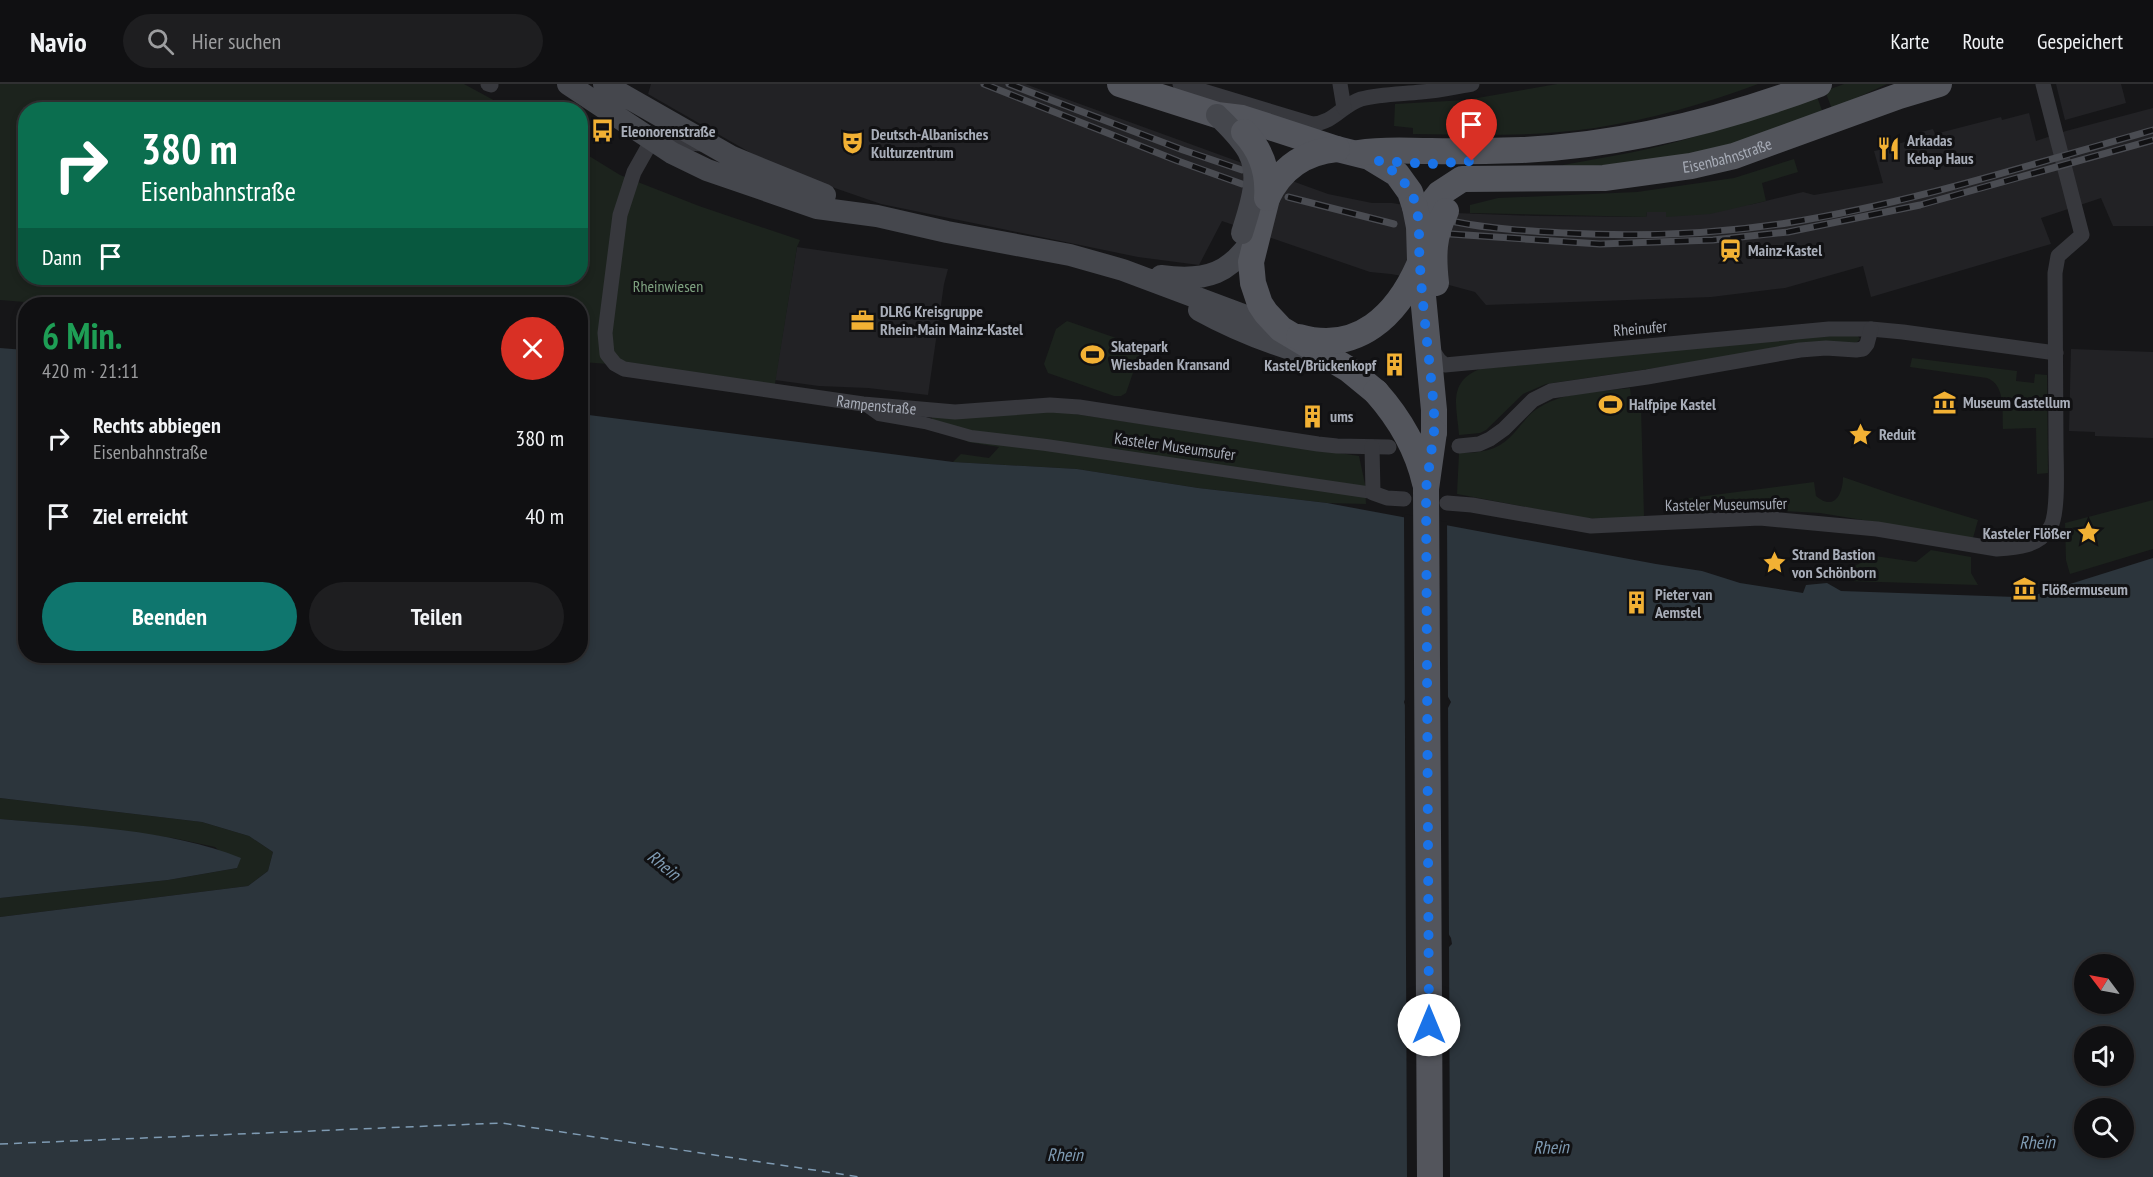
<!DOCTYPE html>
<html lang="de">
<meta charset="utf-8">
<style>
:root{--surface:#101012;--page:#1e1e20;--text:#f1f3f6;--muted:#9c9d9f;--line:#303032;--accent:#0f766e}
body{margin:0;font-family:"PT Sans Narrow",sans-serif;background:var(--page);color:var(--text);height:100vh;display:flex;flex-direction:column;font-size:22px;white-space:nowrap}
*{box-sizing:border-box;margin:0}
p{font-size:20px;color:var(--muted)}
.icon{flex:none;width:33px;height:33px;fill:none;stroke:currentColor;stroke-width:2;stroke-linecap:round;stroke-linejoin:round}
.map{position:relative;flex:1;overflow:hidden}
.details{position:absolute;left:18px;top:213px;width:570px;height:366px;display:flex;flex-direction:column;background:var(--surface);border-radius:24px;box-shadow:0 3px 9px #0003,0 0 0 2px var(--line)}
.details>*{flex:none}
.hud{position:absolute;left:18px;top:18px;width:570px;height:183px;border-radius:24px;box-shadow:0 3px 9px #0003,0 0 0 2px var(--line);background:#0b6e4f;color:#fff;overflow:hidden}
.needle{width:39px;rotate:302deg}
.controls{position:absolute;left:2074px;top:870px;display:grid;gap:12px}
.controls a{display:grid;place-items:center;width:60px;height:60px;border-radius:50%;background:var(--surface);box-shadow:0 3px 9px #0003,0 0 0 2px var(--line);font-size:30px}
.pin{position:absolute;display:grid;place-items:center;width:51px;height:51px;color:#fff;margin:-62px -26px;border-radius:50% 50% 50% 0;rotate:-45deg;box-shadow:0 0 6px #0007}
.pin .icon{rotate:45deg}
.me{position:absolute;width:66px;margin:-33px;rotate:0deg;stroke-linejoin:round;filter:drop-shadow(0 0 4px #0008)}
.turn{display:flex;align-items:center;gap:21px;height:126px;padding:0 24px;font-size:27px}
.turn .icon{width:78px;height:78px;stroke-width:2.5}
.turn b{display:block;font-size:42px;line-height:51px}
.then{display:flex;align-items:center;height:57px;padding:0 24px;background:#0003;gap:12px;font-size:22px}
.round{display:grid;place-items:center;flex:none;width:63px;height:63px;border-radius:32px;background:var(--page)}
.summary{display:flex;align-items:center;justify-content:space-between;height:102px;padding:0 24px}
h1{font-size:36px;font-weight:700;line-height:45px;color:#1e9e55}
.action{display:flex;gap:12px;margin-top:auto;padding:12px 24px}
.action a{flex:1;height:69px;border-radius:36px;background:var(--accent);color:#fff;font-size:24px;font-weight:700;line-height:69px;text-align:center}
.action a+a{background:var(--page);color:var(--text)}
ul{padding:0;list-style:none}
li{display:flex;align-items:center;gap:18px;height:78px;padding:0 24px}
li div{flex:1}
li b{display:block;font-size:22px}
li em{font-style:normal}
header{display:flex;align-items:center;gap:36px;box-sizing:border-box;height:84px;padding:0 30px;background:var(--surface);border-bottom:2px solid var(--line)}
header strong{font-size:28px}
nav{display:flex;gap:33px;margin-inline-start:auto;font-size:21px}
.search{width:420px;height:54px;background:var(--page);display:flex;align-items:center;gap:15px;box-sizing:border-box;padding:0 21px;border-radius:33px;color:var(--muted);font-size:22px}
.map>svg:first-child{display:block}
</style>
<header>
<strong>Navio</strong>
<div class="search"><svg class="icon" aria-label="search" viewBox="0 0 24 24"><circle cx="10" cy="10" r="6"/><path d="M15 15l6 6"/></svg>Hier suchen</div>
<nav><a>Karte</a><a>Route</a><a>Gespeichert</a></nav>
</header>
<div class="map">
<svg width="2153" height="1093" viewBox="0 0 2153 1093">
<rect width="100%" height="100%" fill="#161618"/>
<path fill="#222225" d="M 651,0 L 1025,0 L 1328,110 L 1372,119 L 1392,119 L 1455,129 L 1536,132 L 1646,133 L 1647,128 L 1666,128 L 1666,132 L 1753,120 L 1803,108 L 1814,111 L 1883,99 L 1874,67 L 1895,63 L 1894,61 L 1922,53 L 1921,48 L 1933,45 L 1935,50 L 2001,33 L 2002,36 L 2029,29 L 2036,57 L 2066,47 L 2153,24 L 2153,142 L 2113,142 L 2101,114 L 2041,134 L 2051,160 L 1871,213 L 1863,182 L 1785,204 L 1711,213 L 1486,221 L 1475,208 L 1449,201 L 1391,190 L 1370,188 L 1222,137 L 1199,181 L 1138,173 L 881,120 L 777,84 L 648,10 Z
M 2056,0 L 2121,0 L 2126,19 L 2065,36 Z
M 797,163 L 948,185 L 944,200 L 928,311 L 868,304 L 819,302 L 775,296 Z
M 2071,265 L 2153,268 L 2153,354 L 2095,352 L 2095,348 L 2069,347 Z"/>
<path fill="#1c231d" d="M 0,0 L 464,0 L 510,25 L 26,26 L 26,194 L 580,194 L 581,67 L 620,91 L 699,122 L 800,156 L 797,163 L 774,306 L 623,281 L 581,278 L 580,220 L 49,220 L 0,216 Z
M 1557,0 L 1758,0 C 1705,20 1651,35 1595,44 C 1535,53 1473,51 1413,50 L 1413,44 L 1394,42 L 1395,20 L 1466,16 Z
M 1844,0 L 1887,0 L 1832,25 L 1825,7 Z
M 1816,10 L 1823,29 L 1703,71 L 1564,85 L 1563,81 C 1607,73 1651,66 1694,53 C 1735,41 1775,25 1816,10 Z
M 1794,75 L 1798,88 L 1762,99 L 1766,117 L 1710,130 L 1666,133 L 1666,128 L 1647,128 L 1646,133 L 1470,129 L 1470,121 L 1498,114 L 1637,108 L 1734,94 Z
M 1067,237 L 1142,263 L 1126,309 L 1121,312 L 1114,312 L 1048,289 L 1044,280 L 1056,245 Z
M 1825,252 L 1858,252 L 1860,255 L 1856,259 L 1806,262 L 1546,300 L 1523,310 L 1486,346 L 1480,349 L 1459,351 C 1457,323 1447,298 1480,285 Z
M 1912,274 L 2017,287 L 2016,297 L 2034,299 L 2035,290 L 2047,291 L 2048,389 L 2037,390 L 2036,344 L 2003,345 C 2002,328 2006,301 1987,294 L 1910,283 Z
M 1630,304 L 1632,323 L 1641,323 L 1644,432 L 1612,435 L 1584,434 L 1457,410 L 1459,369 C 1488,369 1502,365 1520,342 C 1526,335 1532,327 1540,323 C 1565,307 1602,308 1630,304 Z
M 1048,326 L 1359,372 L 1365,400 L 1366,420 L 1327,419 L 1198,404 L 1077,385 L 953,378 L 961,370 L 989,374 L 999,363 L 968,358 L 932,337 L 932,332 Z
M 1843,393 L 1895,411 L 1978,436 L 1973,454 L 1820,429 L 1761,426 L 1683,429 L 1682,415 L 1814,398 L 1816,412 C 1835,428 1843,409 1843,393 Z
M 2153,416 L 2153,465 L 2070,490 L 2066,476 L 2065,439 Z
M 1931,466 L 1971,473 L 1971,489 L 1978,501 L 1847,497 L 1843,494 L 1846,486 L 1875,472 L 1916,478 Z
M 0,714 L 202,738 L 249,752 L 273,768 L 268,787 L 248,802 L 0,833 L 0,814 L 168,796 L 237,784 L 215,763 L 173,754 L 82,742 L 0,735 Z"/>
<path fill="#2c353c" fill-rule="evenodd" d="M 0,264 L 25,266 L 26,572 L 580,572 L 581,330 L 953,378 L 1077,385 L 1198,404 L 1327,419 L 1656,480 L 1702,487 L 1740,499 L 1803,509 L 1806,501 L 1827,499 L 1841,507 L 2016,513 L 2035,511 L 2153,474 L 2153,1093 L 0,1093 L 0,833 L 248,802 L 268,787 L 273,768 L 249,752 L 202,738 L 0,714 ZM 1447,611 L 1451,618 L 1447,626 L 1406,624 L 1404,618 L 1406,613 ZM 1448,849 L 1451,854 L 1452,860 L 1448,864 L 1406,862 L 1406,852 ZM 2085,880 L 2124,880 L 2124,920 L 2085,920 ZM 2085,952 L 2124,952 L 2124,992 L 2085,992 ZM 2085,1024 L 2124,1024 L 2124,1064 L 2085,1064 Z
M 0,735 C 78,742 169,745 241,774 L 237,784 L 168,796 L 0,814 Z"/>
<path fill="#161618" d="M 1404,430 L 1447,438 L 1448,617 L 1446,614 L 1409,614 L 1407,618 L 1409,623 L 1446,623 L 1448,620 L 1450,1093 L 1407,1093 Z"/>
<g fill="none" stroke-linecap="round" stroke-linejoin="round">
<path stroke="#7f9bb3" stroke-width="1.5" stroke-dasharray="8 6" stroke-linecap="butt" d="M 0,1060 L 502,1039 L 860,1093"/>
<path stroke="#37383d" stroke-width="12" d="M 865,321 L 879,331 L 925,339 L 971,352 L 1046,361 L 1373,409"/>
<g stroke="#37383d" stroke-width="15">
<path d="M 488,0 L 491,1"/>
<path d="M 1180,0 L 1312,40 C 1334,39 1342,21 1361,15 C 1380,10 1402,10 1421,8 C 1438,7 1455,3 1472,0"/>
<path d="M 1340,0 L 1344,24"/>
<path id="s1" d="M 652,56 L 634,88 L 620,131 L 605,249 L 607,270 L 615,280 L 624,285 L 863,320 L 955,328 L 1050,321 L 1079,323 L 1318,360 L 1337,362 L 1389,363"/>
<path d="M 655,57 L 703,60"/>
<path d="M 1431,264 L 1439,276 L 1445,281 L 1829,245 L 1871,245 L 1903,248 L 2056,269"/>
<path d="M 1459,362 L 1479,360 L 1490,355 L 1504,345 L 1533,316 L 1551,307 L 1647,293 L 1800,266 L 1826,264 L 1856,266 L 1863,265 L 1867,260 L 1871,245"/>
<path d="M 1372,363 L 1373,409 L 1387,414 L 1404,415"/>
<path d="M 1447,419 L 1472,421 L 1591,442 L 1760,434 L 1877,445 L 1997,465 C 2018,464 2038,462 2050,444 C 2059,430 2056,380 2056,362 C 2056,305 2055,247 2055,189 L 2058,172 L 2082,151 L 2043,0"/>
</g>
<path stroke="#45474d" stroke-width="22" d="M 568,0 L 672,69 L 707,86 L 817,124 L 877,132 L 947,148 L 1070,171 L 1123,186 L 1281,245
M 604,0 L 732,73 L 825,111
M 1161,192 C 1207,198 1231,190 1256,150
M 1199,226 C 1237,247 1277,262 1319,274"/>
<g stroke="#53555c" stroke-width="26">
<path d="M 1120,0 L 1217,31 L 1242,34 L 1337,65 L 1369,73 L 1397,90 L 1410,108 L 1415,123"/>
<path d="M 1358,69 C 1384,65 1405,67 1431,67 C 1461,68 1492,67 1522,66 C 1622,61 1726,35 1819,0"/>
<path d="M 1267,114 L 1251,178 L 1253,199 L 1260,220 L 1266,229 L 1281,245 L 1348,285 L 1376,308"/>
<path id="s2" d="M 1427,125 L 1439,110 L 1462,95 L 1604,94 L 1691,82 L 1734,72 L 1899,12 L 1939,0"/>
<path d="M 1420,181 L 1434,326 L 1434,348"/>
<path d="M 1299,253 C 1358,270 1397,231 1419,181"/>
</g>
<defs>
<path id="rail" d="M 984,0 L 1178,77 L 1242,100
M 1009,0 L 1183,66 L 1242,86
M 1288,113 L 1394,140
M 1456,138 C 1491,145 1529,147 1565,149 C 1638,153 1715,150 1787,139 C 1912,119 2032,80 2153,46
M 1451,150 L 1600,160 L 1713,156 L 1788,148 L 1920,121 L 2153,56"/>
</defs>
<use href="#rail" stroke="#4a4c52" stroke-width="7"/>
<use href="#rail" stroke="#111113" stroke-width="4.5" stroke-dasharray="14" stroke-linecap="butt"/>
<path stroke="#45474d" stroke-width="22" d="M 1217,31 C 1228,42 1240,53 1248,67 C 1262,92 1250,123 1242,149"/>
<path stroke="#53555c" stroke-width="26" d="M 1244,48 C 1262,67 1269,88 1267,114
M 1267,114 C 1281,84 1305,68 1337,65
M 1415,123 L 1419,143 L 1420,176
M 1436,199 C 1433,172 1433,151 1446,127
M 1376,308 C 1400,335 1417,364 1425,399
M 1430,1093 L 1426,405 L 1434,348"/>
</g>
<g fill="none" stroke-linecap="round" stroke-linejoin="round">
<path stroke="#1a73e8" stroke-width="10" stroke-dasharray="0 18" d="M 1429,941 L 1426,405 L 1434,348 L 1434,326 C 1430,278 1423,230 1420,182 C 1418,161 1421,139 1415,118 C 1409,100 1394,86 1378,77 L 1431,80 L 1472,77"/>
</g>
<defs>
<symbol id="bus-bare" viewBox="-9 -9 18 18"><path d="M-5-6H5V4H4V6H2V4H-2V6H-4V4H-5ZM-3.5-4V0h7V-4ZM-3.5 1.2v1.5H-2V1.2ZM2 1.2v1.5H3.5V1.2Z" fill="#f2b134" stroke="#111113" stroke-width="2.5" paint-order="stroke"/></symbol>
<symbol id="theatre-bare" viewBox="-9 -9 18 18"><path d="M-5-5.5Q0-4 5-5.5V0Q5 5 0 6Q-5 5-5 0ZM-3.3-2.5H-1v1.5H-3.3ZM1-2.5H3.3v1.5H1ZM-2.8 1Q0 5.5 2.8 1Z" fill="#f2b134" stroke="#111113" stroke-width="2.5" paint-order="stroke"/></symbol>
<symbol id="restaurant-bare" viewBox="-9 -9 18 18"><path d="M-5-6h1v4h1v-4h1v4h1v-4h1v5L-1.5 .5V6h-2V.5L-5-1ZM5-6V6H3V1.5H1.5Q1.5-4 5-6Z" fill="#f2b134" stroke="#111113" stroke-width="2.5" paint-order="stroke"/></symbol>
<symbol id="station-bare" viewBox="-9 -9 18 18"><path d="M-3-6H3Q5-6 5-4V2Q5 4 3 4L4.5 6H3L1.5 4h-3L-3 6H-4.5L-3 4Q-5 4-5 2V-4Q-5-6-3-6ZM-3.5-4v3h7v-3ZM-3.5 1v1.5H-2V1ZM2 1v1.5H3.5V1Z" fill="#f2b134" stroke="#111113" stroke-width="2.5" paint-order="stroke"/></symbol>
<symbol id="office-bare" viewBox="-9 -9 18 18"><path d="M-6-3h4V-5.5h4V-3h4V5H-6ZM-1-4.5V-3h2v-1.5ZM-6 0V1H6V0Z" fill="#f2b134" stroke="#111113" stroke-width="2.5" paint-order="stroke"/></symbol>
<symbol id="stadium-bare" viewBox="-9 -9 18 18"><path d="M0-5a6.5 5 0 1 0 0 10a6.5 5 0 1 0 0-10ZM-3.5-1.8h7v3.6h-7Z" fill="#f2b134" stroke="#111113" stroke-width="2.5" paint-order="stroke"/></symbol>
<symbol id="building-bare" viewBox="-9 -9 18 18"><path d="M-4-6H4V6H1V3H-1V6H-4ZM-2.5-4.3h1.7v1.8h-1.7ZM.8-4.3h1.7v1.8H.8ZM-2.5-1h1.7V.8h-1.7ZM.8-1h1.7V.8H.8Z" fill="#f2b134" stroke="#111113" stroke-width="2.5" paint-order="stroke"/></symbol>
<symbol id="museum-bare" viewBox="-9 -9 18 18"><path d="M0-6L6-3V-2H-6V-3ZM-5-1h2V3h-2ZM-1-1h2V3h-2ZM3-1h2V3H3ZM-6 4H6V6H-6Z" fill="#f2b134" stroke="#111113" stroke-width="2.5" paint-order="stroke"/></symbol>
<symbol id="sight-bare" viewBox="-9 -9 18 18"><path d="M0-6L1.8-2.2L6-1.7L2.9 1.2L3.7 5.4L0 3.3L-3.7 5.4L-2.9 1.2L-6-1.7L-1.8-2.2Z" fill="#f2b134" stroke="#111113" stroke-width="2.5" paint-order="stroke"/></symbol>
</defs>
<g fill-rule="evenodd">
<use href="#bus-bare" x="586" y="30" width="33" height="33"/>
<use href="#theatre-bare" x="836" y="42" width="33" height="33"/>
<use href="#restaurant-bare" x="1872" y="48" width="33" height="33"/>
<use href="#station-bare" x="1714" y="150" width="33" height="33"/>
<use href="#office-bare" x="846" y="220" width="33" height="33"/>
<use href="#stadium-bare" x="1076" y="254" width="33" height="33"/>
<use href="#building-bare" x="1378" y="264" width="33" height="33"/>
<use href="#museum-bare" x="1928" y="302" width="33" height="33"/>
<use href="#stadium-bare" x="1594" y="304" width="33" height="33"/>
<use href="#building-bare" x="1296" y="316" width="33" height="33"/>
<use href="#sight-bare" x="1844" y="334" width="33" height="33"/>
<use href="#sight-bare" x="2072" y="432" width="33" height="33"/>
<use href="#sight-bare" x="1758" y="462" width="33" height="33"/>
<use href="#museum-bare" x="2008" y="488" width="33" height="33"/>
<use href="#building-bare" x="1620" y="502" width="33" height="33"/>
</g>
<g text-anchor="middle" dominant-baseline="central" stroke-width="6" stroke-linejoin="round" paint-order="stroke">
<g font-size="16" font-weight="bold" fill="#a8adb8" stroke="#111113" text-anchor="start">
<text x="621" y="47">Eleonorenstraße</text>
<text x="871" y="50">Deutsch-Albanisches<tspan x="871" dy="18">Kulturzentrum</tspan></text>
<text x="1907" y="56">Arkadas<tspan x="1907" dy="18">Kebap Haus</tspan></text>
<text x="1748" y="166">Mainz-Kastel</text>
<text x="880" y="227">DLRG Kreisgruppe<tspan x="880" dy="18">Rhein-Main Mainz-Kastel</tspan></text>
<text x="1111" y="262">Skatepark<tspan x="1111" dy="18">Wiesbaden Kransand</tspan></text>
<text x="1376" y="281" text-anchor="end">Kastel/Brückenkopf</text>
<text x="1963" y="318">Museum Castellum</text>
<text x="1629" y="320">Halfpipe Kastel</text>
<text x="1330" y="332">ums</text>
<text x="1879" y="350">Reduit</text>
<text x="2071" y="449" text-anchor="end">Kasteler Flößer</text>
<text x="1792" y="470">Strand Bastion<tspan x="1792" dy="18">von Schönborn</tspan></text>
<text x="2042" y="505">Flößermuseum</text>
<text x="1655" y="510">Pieter van<tspan x="1655" dy="18">Aemstel</tspan></text>
</g>
<g font-size="16" fill="#a8adb8" stroke="#111113">
<text stroke="none"><textPath href="#s2" startOffset="314">Eisenbahnstraße</textPath></text>
<text transform="translate(1640 244) rotate(-5)">Rheinufer</text>
<text stroke="none"><textPath href="#s1" startOffset="500">Rampenstraße</textPath></text>
<text transform="translate(1175 362) rotate(8)">Kasteler Museumsufer</text>
<text transform="translate(1726 420) rotate(-1)">Kasteler Museumsufer</text>
</g>
<g font-size="16" fill="#7fa381" stroke="#111113">
<text x="668" y="202">Rheinwiesen</text>
</g>
<g font-size="18" font-style="italic" fill="#7f9bb3" stroke="#111113">
<text transform="translate(664 781) rotate(39)">Rhein</text>
<text transform="translate(2037 1058) rotate(-1)">Rhein</text>
<text transform="translate(1551 1063) rotate(-1)">Rhein</text>
<text x="1065" y="1070">Rhein</text>
</g>
</g>
</svg>
<div class="controls">
<a><svg class="needle" viewBox="-14 -14 28 28"><path d="M0-13l5 13h-10z" fill="#e53935"/><path d="M0 13l5-13h-10z" fill="#9c9d9f"/></svg></a>
<a><svg class="icon" aria-label="sound" viewBox="0 0 24 24"><path d="M4 9h4l5-4v14l-5-4H4zM17 9q2 3 0 6"/></svg></a>
<a><svg class="icon" aria-label="search" viewBox="0 0 24 24"><circle cx="10" cy="10" r="6"/><path d="M15 15l6 6"/></svg></a>
</div>
<div class="pin" style="left:1472px;top:77px;background:#d93025"><svg class="icon" aria-label="arrive" viewBox="0 0 24 24"><path d="M6 21V4h12l-3 4 3 4H6"/></svg></div>
<svg class="me" style="left:1429px;top:941px" viewBox="-20 -20 40 40"><circle r="19" fill="#fff"/><path d="M0-13L10 11 0 6-10 11z" fill="#1a73e8"/></svg>
<div class="hud">
<div class="turn"><svg class="icon" aria-label="right" viewBox="0 0 24 24"><path d="M7 20v-9h11M14 6l5 5-5 5"/></svg><div><b>380 m</b>Eisenbahnstraße</div></div>
<div class="then">Dann<svg class="icon" aria-label="arrive" viewBox="0 0 24 24"><path d="M6 21V4h12l-3 4 3 4H6"/></svg></div>
</div>
<section class="details">
<div class="summary"><div><h1>6 Min.</h1><p>420 m · 21:11</p></div><a class="round" style="background:#d93025;color:#fff"><svg class="icon" aria-label="close" viewBox="0 0 24 24"><path d="M6 6l12 12M18 6L6 18"/></svg></a></div>
<ul>
<li><svg class="icon" aria-label="right" viewBox="0 0 24 24"><path d="M7 20v-9h11M14 6l5 5-5 5"/></svg><div><b>Rechts abbiegen</b><p>Eisenbahnstraße</p></div><em>380 m</em></li>
<li><svg class="icon" aria-label="arrive" viewBox="0 0 24 24"><path d="M6 21V4h12l-3 4 3 4H6"/></svg><div><b>Ziel erreicht</b></div><em>40 m</em></li>
</ul>
<div class="action"><a>Beenden</a><a>Teilen</a></div>
</section>
</div>
